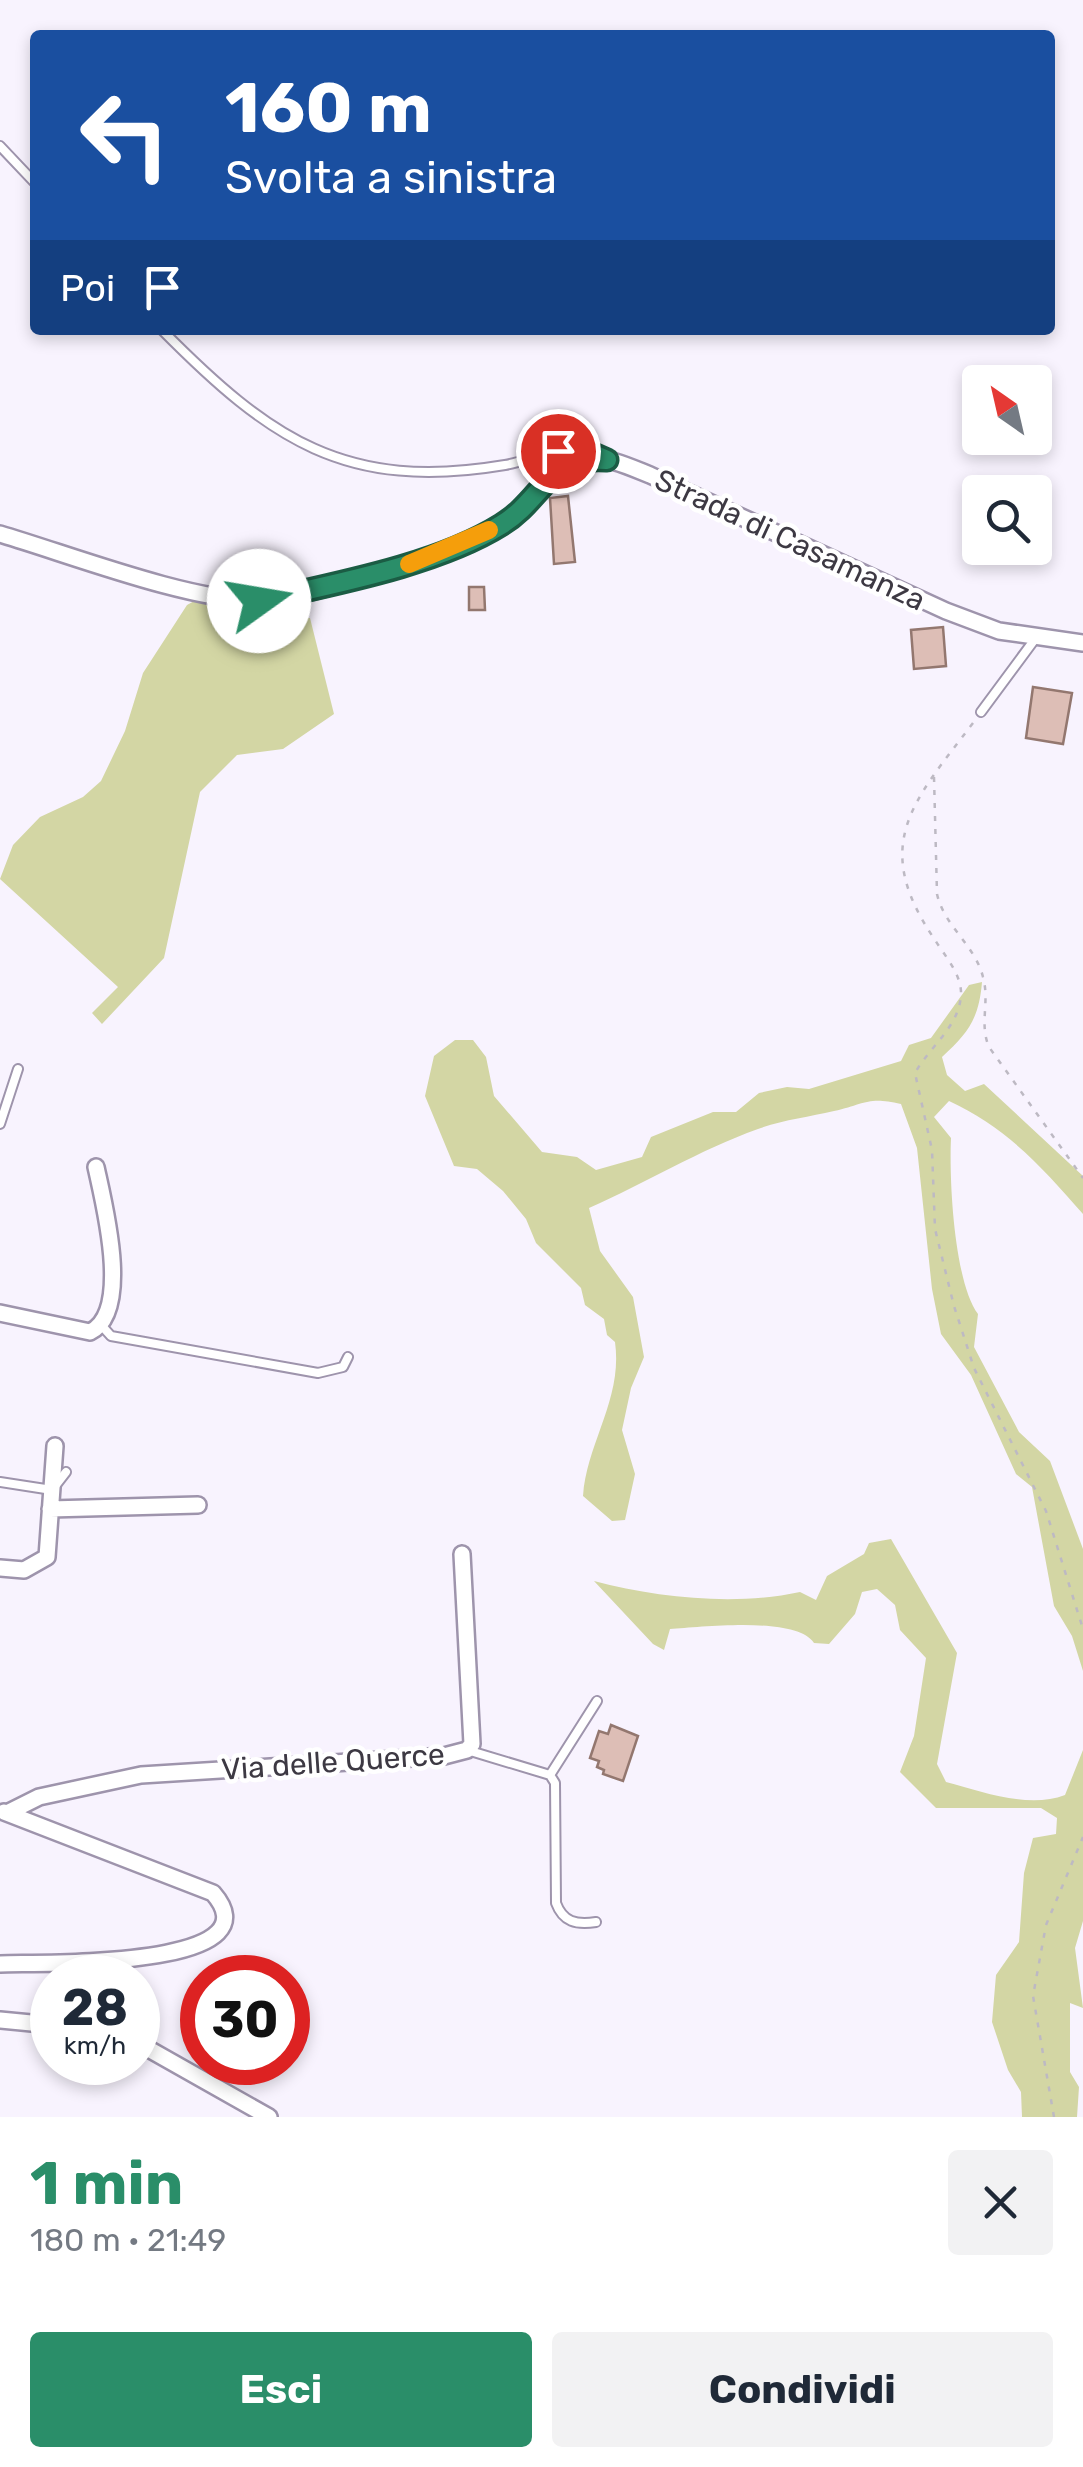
<!DOCTYPE html>
<html lang="it">
<meta charset="utf-8">
<style>
:root{--surface:#fff;--page:#f2f2f3;--text:#1f2937;--muted:#747a83;--accent:#2a8e69}
body{margin:0;font-family:Rubik,sans-serif;background:var(--page);color:var(--text);height:100vh;display:flex;flex-direction:column;font-size:38px;white-space:nowrap}
*{box-sizing:border-box;margin:0}
p{font-size:32px;color:var(--muted)}
.icon{flex:none;width:55px;height:55px;fill:none;stroke:currentColor;stroke-width:2;stroke-linecap:round;stroke-linejoin:round}
.map{position:relative;height:2117px;overflow:hidden}
.panel{display:flex;flex-direction:column;background:var(--surface);flex:1}
.panel>*{flex:none}
.hud{position:absolute;left:30px;top:30px;width:1025px;height:305px;border-radius:10px;box-shadow:0 5px 15px #0003;background:#1a4fa0;color:#fff;overflow:hidden}
.needle{width:65px;rotate:326deg}
.fabs{position:absolute;left:962px;top:365px;display:grid;gap:20px}
.fabs a{display:grid;place-items:center;width:90px;height:90px;border-radius:10px;background:var(--surface);box-shadow:0 5px 15px #0003;font-size:50px}
.speed{position:absolute;left:30px;top:1955px;display:flex;gap:20px;font-size:50px;font-weight:700;text-align:center}
.speed>*{display:grid;place-content:center;width:130px;height:130px;border-radius:50%;background:var(--surface);box-shadow:0 5px 15px #0003;line-height:1}
.speed small{font-size:25px;font-weight:400}
.speed .limit{border:15px solid #d22;background:#fff;color:#111}
.pin{position:absolute;display:grid;place-items:center;width:85px;height:85px;color:#fff;margin:-42px;border:5px solid #fff;border-radius:50%;box-shadow:0 2px 10px #0007}
.me{position:absolute;width:110px;margin:-55px;rotate:77deg;stroke-linejoin:round;filter:drop-shadow(0 0 8px #0008)}
.turn{display:flex;align-items:center;gap:35px;height:210px;padding:0 30px;font-size:45px}
.turn .icon{width:130px;height:130px;stroke-width:2.5}
.turn b{display:block;font-size:70px;line-height:85px}
.then{display:flex;align-items:center;height:95px;padding:0 30px;background:#0003;gap:20px;font-size:38px}
.round{display:grid;place-items:center;flex:none;width:105px;height:105px;border-radius:10px;background:var(--page)}
.head{display:flex;align-items:center;justify-content:space-between;height:170px;padding:0 30px}
h1{font-size:60px;font-weight:700;line-height:75px;color:var(--accent)}
.primary-button{display:flex;gap:20px;margin-top:auto;padding:20px 30px}
.primary-button a{flex:1;height:115px;border-radius:10px;background:var(--accent);color:#fff;font-size:40px;font-weight:700;line-height:115px;text-align:center}
.primary-button a+a{background:var(--page);color:var(--text)}
.map>svg:first-child{display:block}
</style>
<div class="map">
<svg width="1083" height="2117" viewBox="0 0 1083 2117">
<rect width="100%" height="100%" fill="#f8f3fe"/>
<path fill="#d3d6a4" d="M 196,600 L 283,620 L 310,618 L 334,714 L 283,749 L 237,755 L 200,792 L 164,958 L 102,1024 L 92,1013 L 118,987 L 0,879 L 13,845 L 40,817 L 83,797 L 101,781 L 125,731 L 143,673 L 187,605 Z
M 982,982 C 979,1019 968,1033 942,1057 L 947,1075 L 965,1091 L 984,1084 L 1083,1176 L 1083,1214 C 1043,1168 1006,1127 949,1101 L 934,1117 L 951,1138 C 949,1179 954,1282 978,1314 L 974,1347 L 1019,1432 L 1050,1461 L 1083,1549 L 1083,1671 L 1072,1636 L 1054,1606 L 1032,1487 L 1016,1474 L 971,1375 L 941,1334 L 932,1289 L 917,1148 L 901,1104 C 868,1096 865,1104 834,1111 C 809,1117 782,1120 758,1129 C 699,1150 646,1183 589,1208 L 600,1251 L 633,1297 L 644,1357 L 631,1388 L 622,1430 L 635,1474 L 625,1520 L 612,1521 L 583,1496 C 587,1442 623,1399 615,1342 L 607,1335 L 604,1319 L 585,1305 L 581,1288 L 536,1243 L 526,1219 L 503,1191 L 477,1169 L 454,1166 L 425,1096 L 434,1056 L 455,1040 L 473,1040 L 486,1057 L 494,1096 L 542,1152 L 577,1157 L 596,1170 L 642,1157 L 651,1137 L 713,1112 L 736,1112 L 759,1093 L 787,1087 L 809,1089 L 901,1061 L 909,1045 L 931,1038 L 969,985 Z
M 891,1539 L 957,1653 L 937,1764 L 946,1782 C 983,1792 1029,1809 1065,1795 L 1083,1750 L 1083,1921 L 1075,1948 L 1083,2008 L 1070,2003 L 1070,2072 L 1079,2087 L 1077,2117 L 1022,2117 L 1021,2092 L 1008,2070 L 992,2022 L 996,1975 L 1019,1942 L 1024,1873 L 1033,1838 L 1056,1834 L 1057,1818 L 1041,1808 L 936,1808 L 900,1772 L 914,1736 L 926,1658 L 900,1630 L 895,1605 L 877,1589 L 862,1592 L 855,1614 L 829,1644 L 814,1643 C 796,1616 704,1627 670,1629 L 664,1650 L 653,1644 L 594,1581 C 658,1598 736,1606 800,1592 L 816,1600 L 827,1576 L 864,1554 L 869,1543 Z"/>
<path fill="#ddbeb6" stroke="#93776f" stroke-width="2.5" d="M 568,496 L 575,562 L 554,564 L 550,498 Z
M 469,587 L 484,587 L 485,610 L 469,610 Z
M 943,627 L 946,666 L 914,669 L 911,630 Z
M 1033,687 L 1072,693 L 1063,744 L 1026,738 Z
M 611,1725 L 638,1736 L 623,1781 L 603,1774 L 604,1770 L 597,1767 L 599,1761 L 590,1758 L 599,1731 L 608,1734 Z"/>
<g fill="none" stroke-linecap="round" stroke-linejoin="round">
<defs>
<path id="lane" d="M 0,146 L 35,183
M 162,330 C 270,439 345,492 505,465 C 534,460 564,442 593,454
M 981,712 L 1035,639
M 0,1124 L 18,1069
M 102,1326 L 111,1336 L 318,1373 L 343,1367 L 348,1357
M 0,1482 L 52,1490 L 66,1472
M 467,1750 L 550,1775 L 597,1701
M 550,1775 L 555,1783 L 556,1903 C 563,1922 576,1925 596,1922"/>
<path id="street" d="M 0,534 C 71,555 187,600 258,601 C 300,601 468,548 503,524 C 529,506 550,461 584,458 C 607,456 630,467 650,475 L 946,611 L 999,631 L 1083,643
M 0,1313 L 90,1332 C 132,1312 104,1204 96,1167
M 50,1509 L 198,1505
M 0,1568 L 24,1570 L 47,1557 L 55,1446
M 7,1813 L 39,1797 L 141,1775 L 444,1756 L 467,1750 L 472,1744 L 462,1554
M 0,1964 C 37,1962 280,1970 213,1893 L 4,1812
M 0,2020 L 52,2025
M 138,2043 L 269,2117"/>
</defs>
<use href="#lane" stroke="#9e94ac" stroke-width="12"/>
<use href="#street" stroke="#9e94ac" stroke-width="20"/>
<path stroke="#bdb9c3" stroke-width="2.5" stroke-dasharray="5 8" stroke-linecap="butt" d="M 973,723 C 912,803 870,845 935,940 C 945,956 962,975 961,995 C 959,1027 930,1046 915,1073 L 932,1150 L 935,1229 L 954,1306 L 974,1368 L 1046,1511 L 1083,1629
M 934,777 L 937,894 C 944,926 975,945 983,977 C 990,1002 979,1024 989,1047 L 1083,1178
M 1054,2117 L 1033,1996 L 1046,1925 L 1083,1837"/>
<use href="#lane" stroke="#fff" stroke-width="8"/>
<use href="#street" stroke="#fff" stroke-width="15"/>
</g>
<g fill="none" stroke-linecap="round" stroke-linejoin="round">
<defs>
<path id="route" d="M 259,601 C 333,584 437,565 501,525 C 544,499 547,455 607,460 L 582,449 L 558,451"/>
</defs>
<use href="#route" stroke="#1b5c44" stroke-width="25"/>
<use href="#route" stroke="#2a8e69" stroke-width="18"/>
<path stroke="#f59e0b" stroke-width="18" d="M 409,564 L 489,530"/>
</g>
<g text-anchor="middle" dominant-baseline="central" stroke-width="9" stroke-linejoin="round" paint-order="stroke">
<g font-size="30" fill="#3d3943" stroke="#fff">
<text transform="translate(790 540) rotate(25)">Strada di Casamanza</text>
<text transform="translate(333 1762) rotate(-4)">Via delle Querce</text>
</g>
</g>
</svg>
<div class="fabs">
<a><svg class="needle" viewBox="-14 -14 28 28"><path d="M0-13l5 13h-10z" fill="#e53935"/><path d="M0 13l5-13h-10z" fill="#747a83"/></svg></a>
<a><svg class="icon" aria-label="search" viewBox="0 0 24 24"><circle cx="10" cy="10" r="6"/><path d="M15 15l6 6"/></svg></a>
</div>
<div class="speed"><div>28<small>km/h</small></div><div class="limit">30</div></div>
<div class="pin" style="left:558px;top:451px;background:#d93025"><svg class="icon" aria-label="arrive" viewBox="0 0 24 24"><path d="M6 21V4h12l-3 4 3 4H6"/></svg></div>
<svg class="me" style="left:259px;top:601px" viewBox="-20 -20 40 40"><circle r="19" fill="#fff"/><path d="M0-13L10 11 0 6-10 11z" fill="#2a8e69"/></svg>
<div class="hud">
<div class="turn"><svg class="icon" aria-label="left" viewBox="0 0 24 24"><path d="M17 20v-9H6M10 6l-5 5 5 5"/></svg><div><b>160 m</b>Svolta a sinistra</div></div>
<div class="then">Poi<svg class="icon" aria-label="arrive" viewBox="0 0 24 24"><path d="M6 21V4h12l-3 4 3 4H6"/></svg></div>
</div>
</div>
<section class="panel">
<div class="head"><div><h1>1 min</h1><p>180 m · 21:49</p></div><a class="round"><svg class="icon" aria-label="close" viewBox="0 0 24 24"><path d="M6 6l12 12M18 6L6 18"/></svg></a></div>
<div class="primary-button"><a>Esci</a><a>Condividi</a></div>
</section>
